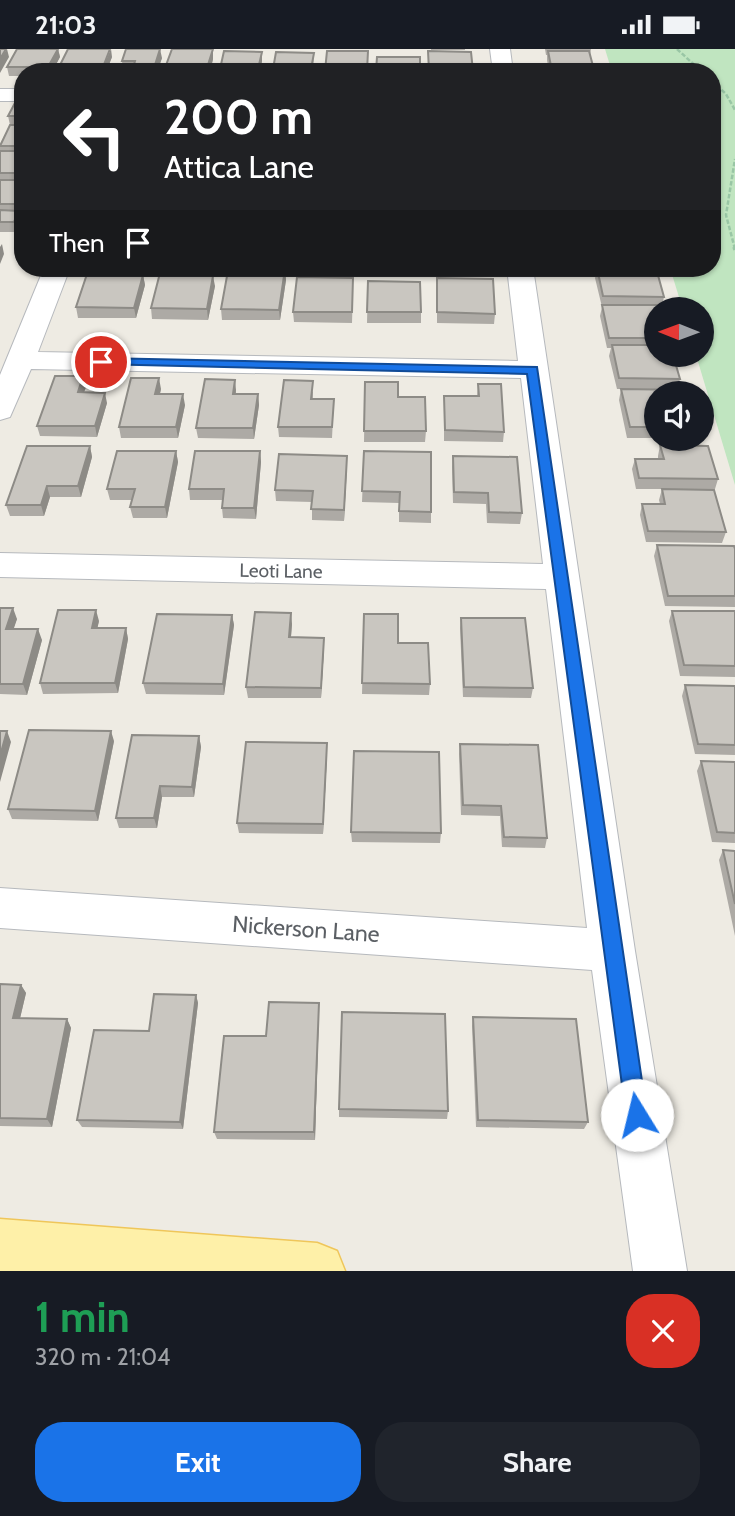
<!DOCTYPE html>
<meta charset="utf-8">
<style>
:root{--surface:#171b24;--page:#20242c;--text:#f1f3f6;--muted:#9ea1a6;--accent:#1a73e8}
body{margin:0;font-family:Cabin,sans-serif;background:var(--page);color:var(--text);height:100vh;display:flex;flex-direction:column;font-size:26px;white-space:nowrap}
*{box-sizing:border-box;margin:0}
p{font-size:23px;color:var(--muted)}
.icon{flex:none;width:38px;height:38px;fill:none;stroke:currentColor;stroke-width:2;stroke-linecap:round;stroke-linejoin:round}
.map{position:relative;height:1222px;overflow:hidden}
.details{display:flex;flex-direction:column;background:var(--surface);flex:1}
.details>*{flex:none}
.hud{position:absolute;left:14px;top:14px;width:707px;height:214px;border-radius:28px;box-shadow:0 2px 5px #0004;background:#202124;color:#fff;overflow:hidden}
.needle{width:46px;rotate:271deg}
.buttons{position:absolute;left:644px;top:248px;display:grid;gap:14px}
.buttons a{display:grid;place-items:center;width:70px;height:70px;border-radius:50%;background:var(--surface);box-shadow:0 2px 5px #0004;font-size:35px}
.pin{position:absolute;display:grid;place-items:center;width:60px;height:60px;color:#fff;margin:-30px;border:4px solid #fff;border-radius:50%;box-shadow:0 2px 7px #0007}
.me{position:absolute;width:77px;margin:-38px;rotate:351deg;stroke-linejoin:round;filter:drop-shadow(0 0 5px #0008)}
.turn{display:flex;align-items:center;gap:24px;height:147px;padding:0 35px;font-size:32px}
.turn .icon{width:91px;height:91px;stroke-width:2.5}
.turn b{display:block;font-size:49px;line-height:60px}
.then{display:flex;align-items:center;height:66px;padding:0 35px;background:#0003;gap:14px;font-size:26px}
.round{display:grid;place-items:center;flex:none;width:74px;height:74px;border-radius:28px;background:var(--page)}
.overview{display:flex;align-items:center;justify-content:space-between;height:119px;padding:0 35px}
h1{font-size:42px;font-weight:700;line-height:52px;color:#1e9e55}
.primary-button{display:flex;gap:14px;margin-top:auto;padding:14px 35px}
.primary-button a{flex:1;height:80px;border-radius:28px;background:var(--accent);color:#fff;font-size:28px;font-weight:700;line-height:80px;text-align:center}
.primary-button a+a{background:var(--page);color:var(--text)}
.status{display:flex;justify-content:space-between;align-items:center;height:49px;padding:0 35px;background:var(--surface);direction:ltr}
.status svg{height:19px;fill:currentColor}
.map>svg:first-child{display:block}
</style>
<div class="status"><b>21:03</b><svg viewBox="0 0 49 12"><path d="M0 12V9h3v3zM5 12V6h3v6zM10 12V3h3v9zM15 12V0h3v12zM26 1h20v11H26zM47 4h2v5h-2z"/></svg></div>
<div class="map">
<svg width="735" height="1222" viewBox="0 0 735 1222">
<rect width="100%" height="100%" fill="#eeebe3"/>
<path fill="#c0e5c0" d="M 605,0 L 735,0 L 735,436 L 696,306 L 702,306 L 702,261 L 683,261 L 670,219 L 712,219 L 712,23 L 612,23 Z"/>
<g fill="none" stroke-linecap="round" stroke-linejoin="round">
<defs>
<path id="minor" d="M 490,0 L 510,0 L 513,23 L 493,23 Z
M 0,40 L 23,40 L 23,52 L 0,52 Z
M 44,219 L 70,219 L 38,303 L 518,312 L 507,219 L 533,219 L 635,902 L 687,1222 L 633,1222 L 592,921 L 0,879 L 0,839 L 587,879 L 546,540 L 0,528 L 0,504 L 543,515 L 521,329 L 31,320 L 10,368 L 0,371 L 0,326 Z"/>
<path id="major" d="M 0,1170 L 317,1194 L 337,1202 L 345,1222 L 0,1222 Z"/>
</defs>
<use href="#minor" stroke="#b6b9bd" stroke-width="2"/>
<use href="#major" stroke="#efc65a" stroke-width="3"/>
<path stroke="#99c6a5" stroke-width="2.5" stroke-dasharray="4.5 2" stroke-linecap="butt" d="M 677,0 L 702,23
M 712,32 L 726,45 L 735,61
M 735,200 L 726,166 L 735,110"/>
<path stroke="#99c6a5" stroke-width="3.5" stroke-dasharray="5 2.5" stroke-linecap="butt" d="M 734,198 L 735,201"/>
<use href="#minor" fill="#fff" fill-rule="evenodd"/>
<use href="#major" fill="#fef0a8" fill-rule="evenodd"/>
</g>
<path fill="#adaaa5" d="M 17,0 L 58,0 L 60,8 L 52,23 L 23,23 L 23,27 L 9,27 L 7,18 Z
M 213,0 L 213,10 L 210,23 L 166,23 L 165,19 Z
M 431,0 L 465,0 L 465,1 L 431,1 Z
M 545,0 L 591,0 L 590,6 L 593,17 L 592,22 L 600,23 L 549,23 L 547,11 L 547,6 L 546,6 Z
M 327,2 L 368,2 L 367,23 L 325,23 Z
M 428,2 L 471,3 L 473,23 L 429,23 Z
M 314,4 L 313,23 L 273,23 L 273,20 Z
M 112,8 L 106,23 L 60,23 L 59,18 Z
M 377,8 L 420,8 L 420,23 L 376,23 Z
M 162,9 L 157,23 L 133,23 L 133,21 L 123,21 L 122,12 Z
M 262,12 L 260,23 L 220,23 L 220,20 Z
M 23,52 L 23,159 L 20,166 L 21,172 L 16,183 L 0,183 L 0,95 L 10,76 L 8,67 Z
M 590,219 L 646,219 L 664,248 L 662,257 L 656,261 L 656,306 L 680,330 L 677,341 L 617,340 L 609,307 L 611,299 L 607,299 L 600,267 L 602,258 L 595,229 L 597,222 L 591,222 Z
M 285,220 L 286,231 L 280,271 L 222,271 L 221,260 L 256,227 Z
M 197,221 L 197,227 L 215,237 L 208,271 L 152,270 L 151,259 Z
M 143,226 L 145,236 L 136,269 L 78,269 L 76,258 Z
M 437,229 L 495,265 L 494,275 L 437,274 Z
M 368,232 L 421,263 L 421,274 L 367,274 Z
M 353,239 L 352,274 L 294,273 L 293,263 Z
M 83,327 L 86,338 L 84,343 L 107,354 L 97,388 L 40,387 L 37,377 Z
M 365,333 L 398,348 L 426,382 L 425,393 L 364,393 Z
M 478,335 L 504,383 L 503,393 L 444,392 L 444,347 L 477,347 Z
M 161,340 L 160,345 L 185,356 L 178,389 L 121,389 L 119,378 Z
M 621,340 L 656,345 L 656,389 L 627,389 L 619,351 Z
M 236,341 L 236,345 L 258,345 L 259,356 L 254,390 L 198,389 L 196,379 Z
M 313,342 L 313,350 L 334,350 L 332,389 L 279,388 L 278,378 Z
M 660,396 L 718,430 L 715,440 L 636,440 L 632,420 L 635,410 L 658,410 L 658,407 Z
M 90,397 L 92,408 L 81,448 L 50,448 L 44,467 L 10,467 L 6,456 Z
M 176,402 L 178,413 L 167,469 L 133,469 L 130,458 L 132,451 L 110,451 L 107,440 Z
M 260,402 L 261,413 L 256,470 L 223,469 L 222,459 L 223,451 L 190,451 L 189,440 Z
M 364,402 L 431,463 L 431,474 L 399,473 L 399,454 L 362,453 Z
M 347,407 L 344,472 L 312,471 L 312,453 L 276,452 L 275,441 Z
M 453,407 L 522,464 L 520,475 L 487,474 L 486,455 L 453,454 L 452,418 Z
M 662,440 L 726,483 L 722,494 L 646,493 L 640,466 L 642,455 L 660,455 L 659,451 Z
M 657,496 L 735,500 L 735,558 L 665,557 L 654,507 Z
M 0,559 L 17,570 L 13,580 L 42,591 L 27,646 L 0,645 Z
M 672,562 L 735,562 L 735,628 L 680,627 L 669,572 Z
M 364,565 L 398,594 L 430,635 L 429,646 L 362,645 Z
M 232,566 L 234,576 L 224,646 L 146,645 L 143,634 Z
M 461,569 L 533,639 L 531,649 L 463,648 L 460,579 Z
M 99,572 L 97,579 L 126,579 L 128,590 L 118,644 L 43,645 L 40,634 Z
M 292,575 L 291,588 L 324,589 L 324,599 L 321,649 L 248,649 L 246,638 Z
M 685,636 L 735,637 L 735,706 L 695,705 L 682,647 Z
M 199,687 L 201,698 L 194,748 L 162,748 L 157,779 L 119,779 L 116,769 Z
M 114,692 L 98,772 L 12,770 L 8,760 Z
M 327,694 L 327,705 L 323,785 L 239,784 L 237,774 Z
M 460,695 L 547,789 L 545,799 L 502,798 L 500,767 L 461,766 L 459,705 Z
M 701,712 L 735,713 L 735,794 L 712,793 L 697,722 Z
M 351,783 L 441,784 L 440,794 L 352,793 Z
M 723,801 L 735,802 L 735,887 L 719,811 Z
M 0,935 L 21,936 L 26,944 L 20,969 L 67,970 L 71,979 L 52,1078 L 0,1077 Z
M 196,946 L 198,954 L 183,1080 L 82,1078 L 77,1071 L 149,982 Z
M 319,962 L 315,1091 L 217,1090 L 214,1083 L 266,987 Z
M 473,968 L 588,1073 L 584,1080 L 476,1078 L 472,977 Z
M 339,1060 L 448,1062 L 447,1070 L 339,1068 Z"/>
<path fill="#8d8b86" d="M 7,0 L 9,8 L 0,24 L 0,10 Z
M 58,0 L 60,8 L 52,23 L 49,23 L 48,18 Z
M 111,0 L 112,8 L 106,23 L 104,23 L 103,18 Z
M 160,0 L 162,9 L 157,23 L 154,23 L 154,19 Z
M 213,0 L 213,10 L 210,23 L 208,23 L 207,19 Z
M 262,3 L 262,12 L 260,23 L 258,23 Z
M 23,144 L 23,159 L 20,166 L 17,155 Z
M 19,162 L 21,172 L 16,183 L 14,173 Z
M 2,195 L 4,205 L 0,215 L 0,198 Z
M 285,220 L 286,231 L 280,271 L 279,261 Z
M 143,226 L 145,236 L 136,269 L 134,259 Z
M 213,227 L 215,237 L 208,271 L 207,260 Z
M 83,327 L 86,338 L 80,354 L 78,343 Z
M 159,329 L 161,340 L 157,356 L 155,345 Z
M 235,331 L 236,341 L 234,356 L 233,345 Z
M 105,344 L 107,354 L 97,388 L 95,377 Z
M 183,345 L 185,356 L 178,389 L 176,378 Z
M 258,345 L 259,356 L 254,390 L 253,379 Z
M 90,397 L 92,408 L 81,448 L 78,437 Z
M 176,402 L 178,413 L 167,469 L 165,458 Z
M 260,402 L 261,413 L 256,470 L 254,459 Z
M 347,407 L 347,418 L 344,472 L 344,461 Z
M 47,437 L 50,448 L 44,467 L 41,456 Z
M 13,559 L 17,570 L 10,591 L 6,580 Z
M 96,561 L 99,572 L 95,590 L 92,579 Z
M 291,564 L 292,575 L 290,599 L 289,588 Z
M 232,566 L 234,576 L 224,646 L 223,635 Z
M 126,579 L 128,590 L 118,644 L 115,634 Z
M 38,580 L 42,591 L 27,646 L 23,635 Z
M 324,589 L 324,599 L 321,649 L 321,639 Z
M 7,682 L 11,693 L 0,733 L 0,707 Z
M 111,682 L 114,692 L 98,772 L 95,762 Z
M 199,687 L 201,698 L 194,748 L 192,738 Z
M 327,694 L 327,705 L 323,785 L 323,775 Z
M 160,737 L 162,748 L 157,779 L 154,769 Z
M 21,936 L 26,944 L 18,978 L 13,969 Z
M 196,946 L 198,954 L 183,1080 L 180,1073 Z
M 319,954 L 319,962 L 315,1091 L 314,1083 Z
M 67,970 L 71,979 L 52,1078 L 47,1070 Z"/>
<path fill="#c9c6c0" stroke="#8d8b86" stroke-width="2" d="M 0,0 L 6,0 L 0,10 Z
M 17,0 L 58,0 L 48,18 L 7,18 Z
M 68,0 L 110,0 L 103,18 L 59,18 Z
M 126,0 L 160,0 L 154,19 L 133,19 L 135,12 L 122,12 Z
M 172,0 L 213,0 L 207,19 L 165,19 Z
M 224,2 L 262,3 L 258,20 L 220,20 Z
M 327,2 L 368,2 L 367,22 L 325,22 Z
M 428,2 L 471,3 L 473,22 L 429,22 Z
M 548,2 L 589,2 L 593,17 L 551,17 Z
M 276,3 L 314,4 L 311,20 L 273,20 Z
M 377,8 L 420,8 L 420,22 L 376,22 Z
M 554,22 L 600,22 L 600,23 L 554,23 Z
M 16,52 L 23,52 L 23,67 L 8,67 Z
M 10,76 L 23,76 L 23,97 L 0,97 Z
M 0,102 L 23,102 L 23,124 L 0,124 Z
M 0,131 L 23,131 L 23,144 L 17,155 L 0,155 Z
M 0,161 L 19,162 L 14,173 L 0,173 Z
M 597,219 L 656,219 L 664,248 L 603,247 Z
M 161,220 L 197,221 L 195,227 L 213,227 L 207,260 L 151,259 Z
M 257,220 L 285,220 L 279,261 L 221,260 L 227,227 L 256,227 Z
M 87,225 L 143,226 L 134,259 L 76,258 Z
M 297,228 L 353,229 L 352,263 L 293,263 Z
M 437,229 L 493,230 L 495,265 L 437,263 Z
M 368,232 L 420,233 L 421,263 L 367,263 Z
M 602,256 L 662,256 L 663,261 L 656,261 L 656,289 L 609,289 Z
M 612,296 L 656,296 L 656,306 L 673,306 L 680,330 L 619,329 Z
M 55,327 L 83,327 L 78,343 L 105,344 L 95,377 L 37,377 Z
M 131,329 L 159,329 L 155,345 L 183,345 L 176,378 L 119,378 Z
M 205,330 L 235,331 L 233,345 L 258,345 L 253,379 L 196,379 Z
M 284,331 L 313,332 L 311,350 L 334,350 L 332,378 L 278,378 Z
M 365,333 L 398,333 L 398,348 L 425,348 L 426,382 L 364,382 Z
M 478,335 L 501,335 L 504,383 L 445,381 L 444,347 L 479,347 Z
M 621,340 L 689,341 L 690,345 L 656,345 L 656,378 L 630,378 Z
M 660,396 L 708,397 L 718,430 L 639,429 L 635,410 L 664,410 Z
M 27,397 L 90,397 L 78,437 L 47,437 L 41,456 L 6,456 Z
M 117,402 L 176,402 L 165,458 L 130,458 L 135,440 L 107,440 Z
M 195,402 L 260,402 L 254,459 L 222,459 L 224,440 L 189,440 Z
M 364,402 L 431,403 L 431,463 L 399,462 L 400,443 L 362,442 Z
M 279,405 L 347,407 L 344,461 L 311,460 L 313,442 L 275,441 Z
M 453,407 L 517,408 L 522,464 L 489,463 L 488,444 L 454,443 Z
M 662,440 L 714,441 L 726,483 L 648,482 L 642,455 L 665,455 Z
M 657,496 L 734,497 L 735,500 L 735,547 L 668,547 Z
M 0,559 L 13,559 L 6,580 L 38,580 L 23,635 L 0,635 Z
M 58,561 L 96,561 L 92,579 L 126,579 L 115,634 L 40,634 Z
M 672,562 L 735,562 L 735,617 L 684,616 Z
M 255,563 L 291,564 L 289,588 L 324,589 L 321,639 L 246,638 Z
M 157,565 L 232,566 L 223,635 L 143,634 Z
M 364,565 L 398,565 L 398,594 L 428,594 L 430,635 L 362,634 Z
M 461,569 L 525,569 L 533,639 L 464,638 Z
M 685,636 L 735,637 L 735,696 L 698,695 Z
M 29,681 L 111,682 L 95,762 L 8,760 Z
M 0,682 L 7,682 L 0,707 Z
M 132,686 L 199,687 L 192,738 L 160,737 L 154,769 L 116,769 Z
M 246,693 L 327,694 L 323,775 L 237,774 Z
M 460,695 L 538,696 L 547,789 L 504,788 L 501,757 L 463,756 Z
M 354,702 L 439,703 L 441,784 L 351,783 Z
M 701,712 L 735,713 L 735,784 L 717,783 Z
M 723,801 L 735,802 L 735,855 Z
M 0,935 L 21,936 L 13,969 L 67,970 L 47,1070 L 0,1069 Z
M 154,945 L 196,946 L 180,1073 L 77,1071 L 94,981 L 149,982 Z
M 269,953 L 319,954 L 314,1083 L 214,1083 L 224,987 L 266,987 Z
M 342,963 L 445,965 L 448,1062 L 339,1060 Z
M 473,968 L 576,970 L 588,1073 L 478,1071 Z"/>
<path fill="#1a73e8" stroke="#114b97" stroke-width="2" d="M 101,309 L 537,318 L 647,1066 L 644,1074 L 637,1077 L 629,1074 L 626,1066 L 527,325 L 97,315 L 95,313 Z"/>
<g text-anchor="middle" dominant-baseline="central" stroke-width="5" stroke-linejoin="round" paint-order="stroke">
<g font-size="19" fill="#5b5f64" stroke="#fff">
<text transform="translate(281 522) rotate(1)">Leoti Lane</text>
</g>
<g font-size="23" fill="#5b5f64" stroke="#fff">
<text transform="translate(306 880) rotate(4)">Nickerson Lane</text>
</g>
</g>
</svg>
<div class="buttons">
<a><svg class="needle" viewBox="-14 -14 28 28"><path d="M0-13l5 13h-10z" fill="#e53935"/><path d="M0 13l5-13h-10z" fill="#9ea1a6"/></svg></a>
<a><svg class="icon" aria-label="sound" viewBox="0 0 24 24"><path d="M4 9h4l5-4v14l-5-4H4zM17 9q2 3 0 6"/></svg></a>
</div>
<div class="pin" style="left:101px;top:313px;background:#d93025"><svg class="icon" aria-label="arrive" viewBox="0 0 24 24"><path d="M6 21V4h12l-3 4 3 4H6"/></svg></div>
<svg class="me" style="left:637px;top:1066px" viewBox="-20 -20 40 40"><circle r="19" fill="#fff"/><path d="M0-13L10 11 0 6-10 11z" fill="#1a73e8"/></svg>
<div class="hud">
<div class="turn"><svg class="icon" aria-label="left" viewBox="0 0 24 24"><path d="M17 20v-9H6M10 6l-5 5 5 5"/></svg><div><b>200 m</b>Attica Lane</div></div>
<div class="then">Then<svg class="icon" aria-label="arrive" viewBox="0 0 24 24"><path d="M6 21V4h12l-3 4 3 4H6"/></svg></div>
</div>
</div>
<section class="details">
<div class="overview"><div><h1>1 min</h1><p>320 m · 21:04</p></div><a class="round" style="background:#d93025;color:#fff"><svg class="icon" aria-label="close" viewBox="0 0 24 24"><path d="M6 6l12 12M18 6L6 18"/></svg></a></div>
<div class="primary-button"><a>Exit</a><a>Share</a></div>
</section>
